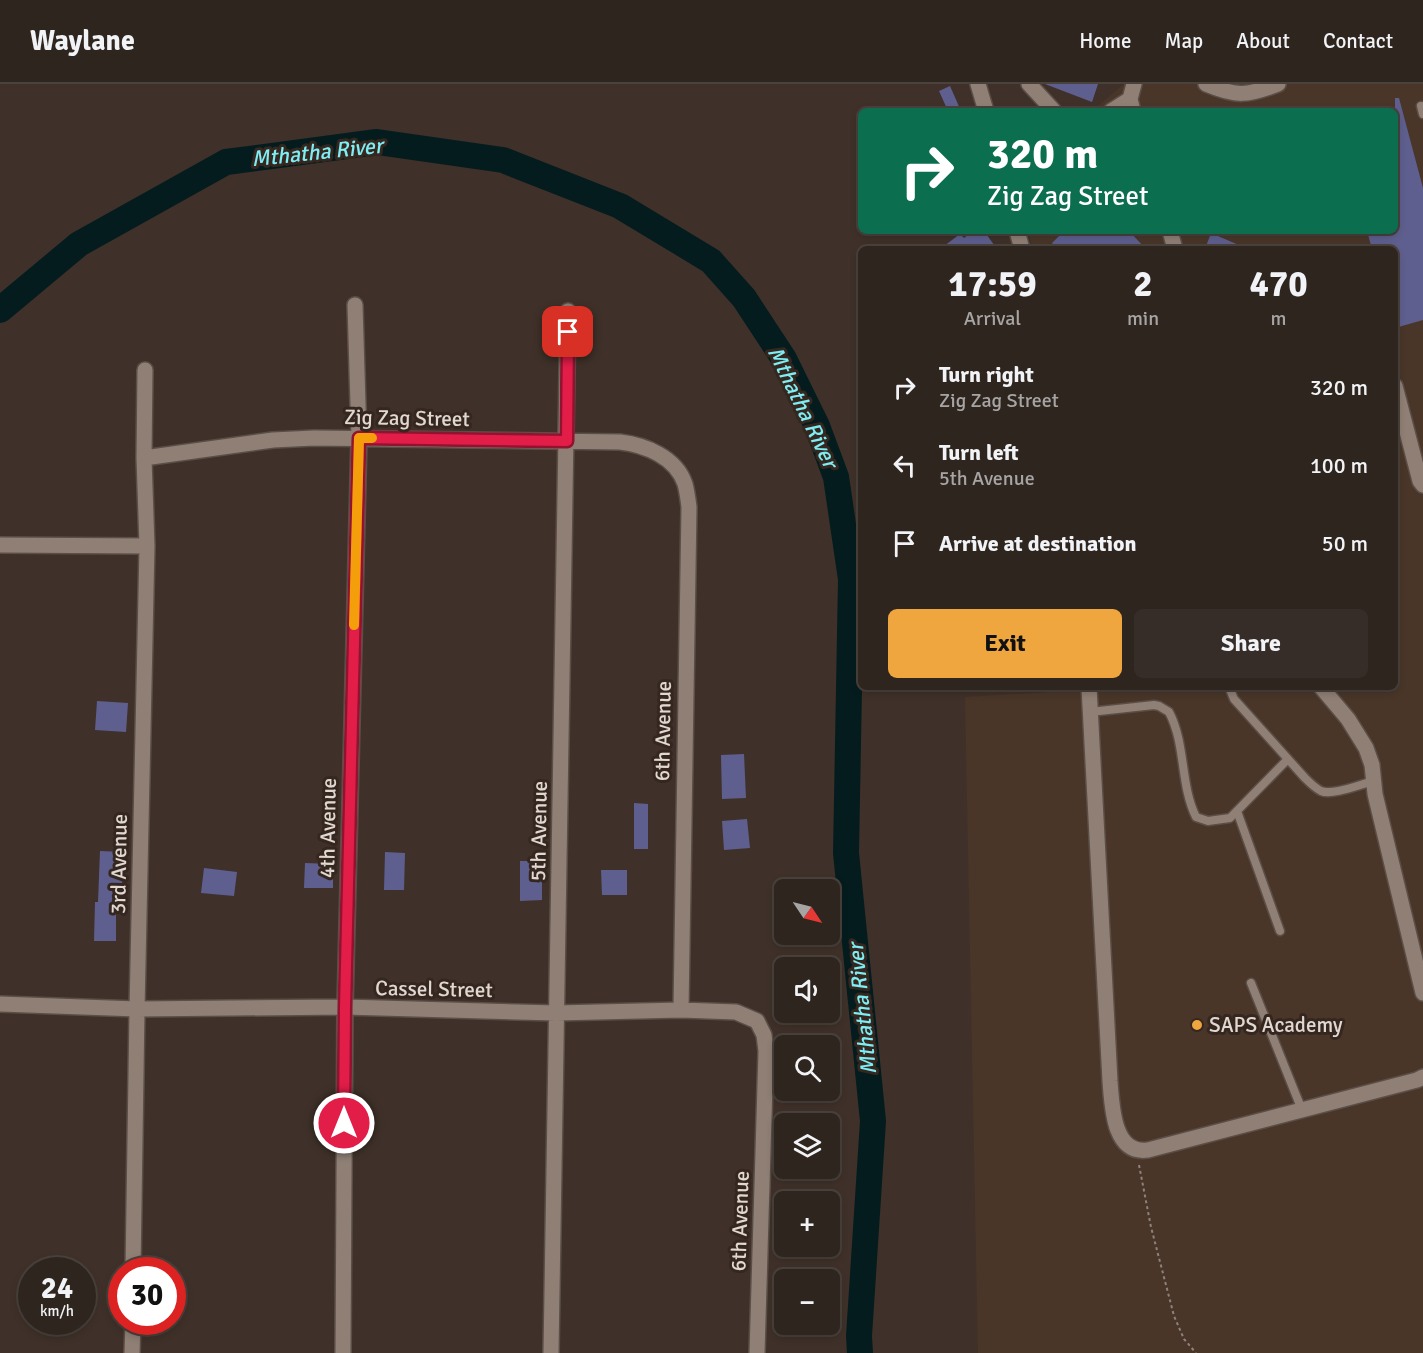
<!DOCTYPE html>
<meta charset="utf-8">
<style>
:root{--surface:#2f251f;--page:#372d28;--text:#f1f3f6;--muted:#a7a5a4;--line:#4a423d;--accent:#f0a63e}
body{margin:0;font-family:Signika,sans-serif;background:var(--page);color:var(--text);height:100vh;display:flex;flex-direction:column;font-size:22px;white-space:nowrap}
*{box-sizing:border-box;margin:0}
p{font-size:20px;color:var(--muted)}
.icon{flex:none;width:33px;height:33px;fill:none;stroke:currentColor;stroke-width:2;stroke-linecap:round;stroke-linejoin:round}
.map{position:relative;flex:1;overflow:hidden}
.sheet{position:absolute;left:858px;top:162px;width:540px;height:444px;display:flex;flex-direction:column;background:var(--surface);border-radius:9px;box-shadow:0 3px 9px #0003,0 0 0 2px var(--line)}
.sheet>*{flex:none}
.guide{position:absolute;left:858px;top:24px;width:540px;height:126px;border-radius:9px;box-shadow:0 3px 9px #0003,0 0 0 2px var(--line);background:#0b6e4f;color:#fff;overflow:hidden}
.needle{width:39px;rotate:125deg}
.controls{position:absolute;left:774px;top:795px;display:grid;gap:12px}
.controls a{display:grid;place-items:center;width:66px;height:66px;border-radius:9px;background:var(--surface);box-shadow:0 3px 9px #0003,0 0 0 2px var(--line);font-size:30px}
.speed{position:absolute;left:18px;top:1173px;display:flex;gap:12px;font-size:30px;font-weight:700;text-align:center}
.speed>*{display:grid;place-content:center;width:78px;height:78px;border-radius:50%;background:var(--surface);box-shadow:0 3px 9px #0003,0 0 0 2px var(--line);line-height:1}
.speed small{font-size:15px;font-weight:400}
.speed .limit{border:9px solid #d22;background:#fff;color:#111}
.pin{position:absolute;display:grid;place-items:center;width:51px;height:51px;color:#fff;margin:-26px;border-radius:12px;box-shadow:0 3px 9px #0006}
.me{position:absolute;width:66px;margin:-33px;rotate:0deg;stroke-linejoin:round;filter:drop-shadow(0 0 4px #0008)}
.turn{display:flex;align-items:center;gap:21px;height:126px;padding:0 30px;font-size:27px}
.turn .icon{width:78px;height:78px;stroke-width:2.5}
.turn b{display:block;font-size:42px;line-height:51px}
.eta{display:flex;justify-content:space-evenly;align-items:center;height:102px;text-align:center}
.eta b{font-size:36px;font-weight:700;line-height:42px}
.primary-button{display:flex;gap:12px;margin-top:auto;padding:12px 30px}
.primary-button a{flex:1;height:69px;border-radius:9px;background:var(--accent);color:#111;font-size:24px;font-weight:700;line-height:69px;text-align:center}
.primary-button a+a{background:var(--page);color:var(--text)}
ul{padding:0;list-style:none}
li{display:flex;align-items:center;gap:18px;height:78px;padding:0 30px}
li div{flex:1}
li b{display:block;font-size:22px}
li em{font-style:normal}
header{display:flex;align-items:center;gap:36px;box-sizing:border-box;height:84px;padding:0 30px;background:var(--surface);border-bottom:2px solid var(--line)}
header strong{font-size:28px}
nav{display:flex;gap:33px;margin-inline-start:auto;font-size:21px}
.map>svg:first-child{display:block}
</style>
<header>
<strong>Waylane</strong>
<nav><a>Home</a><a>Map</a><a>About</a><a>Contact</a></nav>
</header>
<div class="map">
<svg width="1423" height="1269" viewBox="0 0 1423 1269">
<rect width="100%" height="100%" fill="#3f3129"/>
<path fill="#493629" d="M 1124,0 L 1423,0 L 1423,1269 L 978,1269 L 965,613 L 1100,605 L 1100,603 L 1395,603 L 1395,165 L 1033,165 L 1028,147 L 1395,147 L 1395,27 L 1092,27 Z"/>
<g fill="none" stroke-linecap="round" stroke-linejoin="round">
<path stroke="#051c1e" stroke-width="26" d="M 0,226 L 79,160 L 226,78 L 377,58 L 503,76 L 620,122 L 711,177 L 744,214 L 784,275 L 817,342 L 836,393 L 851,495 L 846,769 L 873,1037 L 859,1252 L 860,1269"/>
</g>
<path fill="#5e5f8e" d="M 1045,0 L 1098,0 L 1092,18 Z
M 950,2 L 961,27 L 948,27 L 939,7 Z
M 1395,14 L 1399,14 L 1423,104 L 1423,236 L 1395,244 L 1395,165 L 1372,165 L 1367,147 L 1395,147 Z
M 973,147 L 984,147 L 997,165 L 940,165 L 960,150 L 964,154 Z
M 1064,147 L 1129,147 L 1146,165 L 1057,165 L 1052,159 Z
M 1211,149 L 1248,165 L 1205,165 Z
M 97,617 L 128,619 L 126,648 L 95,646 Z
M 744,670 L 746,714 L 722,715 L 721,671 Z
M 634,719 L 648,720 L 648,765 L 634,765 Z
M 747,735 L 750,764 L 724,766 L 722,737 Z
M 100,767 L 124,768 L 122,800 L 116,800 L 116,857 L 94,857 L 95,818 L 98,818 Z
M 385,768 L 405,769 L 404,806 L 384,806 Z
M 520,777 L 542,777 L 542,816 L 520,817 Z
M 305,779 L 333,780 L 333,804 L 304,804 Z
M 204,784 L 237,788 L 234,812 L 201,809 Z
M 601,786 L 627,786 L 627,811 L 602,811 Z"/>
<g fill="none" stroke-linecap="round" stroke-linejoin="round">
<defs>
<path id="lane" d="M 1421,22 L 1423,30
M 1229,603 L 1234,615 L 1305,694 C 1310,699 1315,704 1321,707 C 1332,712 1361,700 1374,697
M 1090,628 L 1154,621 L 1159,622 L 1169,628 C 1186,660 1180,701 1196,733 L 1208,737 L 1230,734 L 1288,675
M 1237,727 L 1280,847
M 1251,899 L 1302,1026"/>
<path id="street" d="M 978,0 L 986,27
M 1029,0 L 1054,27
M 1206,0 C 1237,13 1247,12 1278,0
M 1111,27 L 1130,15
M 1133,27 L 1130,15 L 1134,0
M 1017,147 L 1022,165
M 1170,147 L 1175,165
M 1395,302 L 1420,397 L 1423,401
M 144,374 L 273,356 L 314,354 L 620,358 C 645,361 676,373 685,400 C 687,407 688,415 689,423 L 681,926
M 0,461 L 147,462
M 1089,603 L 1110,997 C 1112,1022 1113,1071 1148,1066 L 1417,996 L 1423,993
M 1321,603 L 1348,635 L 1366,664 L 1372,681 L 1375,710 L 1423,909
M 0,920 L 137,925 L 345,923 L 556,929 L 681,926 L 736,928 L 757,937 L 764,951 L 766,967 L 757,1269
M 133,1186 L 137,925 L 147,462 L 144,374 L 145,286
M 132,1269 L 133,1238
M 343,1269 L 345,923 L 359,354 L 355,221
M 551,1269 L 568,227"/>
</defs>
<use href="#lane" stroke="#5a4e47" stroke-width="11"/>
<use href="#street" stroke="#5a4e47" stroke-width="18"/>
<path stroke="#8e837c" stroke-width="2" stroke-dasharray="3 3" stroke-linecap="butt" d="M 1139,1081 L 1151,1143 L 1174,1232 L 1184,1255 L 1196,1269"/>
<use href="#lane" stroke="#8f7f75" stroke-width="8"/>
<use href="#street" stroke="#8f7f75" stroke-width="15"/>
</g>
<g fill="none" stroke-linecap="round" stroke-linejoin="round">
<defs>
<path id="route" d="M 344,1039 L 345,923 L 359,354 L 567,357 L 568,248"/>
</defs>
<use href="#route" stroke="#92132f" stroke-width="15"/>
<use href="#route" stroke="#e11d48" stroke-width="10"/>
<path stroke="#f59e0b" stroke-width="10" d="M 354,541 L 359,354 L 372,354"/>
</g>
<circle fill="#f0a63e" stroke="#35271f" stroke-width="2" cx="1197" cy="941" r="6"/>
<g text-anchor="middle" dominant-baseline="central" stroke-width="6" stroke-linejoin="round" paint-order="stroke">
<g font-size="21" fill="#e1d8d2" stroke="#35271f">
<text transform="translate(407 334) rotate(1)">Zig Zag Street</text>
<text transform="translate(663 647) rotate(-89)">6th Avenue</text>
<text transform="translate(328 744) rotate(-89)">4th Avenue</text>
<text transform="translate(539 747) rotate(-89)">5th Avenue</text>
<text transform="translate(119 780) rotate(-89)">3rd Avenue</text>
<text transform="translate(434 905) rotate(1)">Cassel Street</text>
<text transform="translate(740 1137) rotate(-88)">6th Avenue</text>
</g>
<g font-size="21" fill="#e1d8d2" stroke="#35271f" text-anchor="start">
<text x="1209" y="941">SAPS Academy</text>
</g>
<g font-size="22" font-style="italic" fill="#7eeef4" stroke="#35271f">
<text transform="translate(317 68) rotate(-6)">Mthatha River</text>
<text transform="translate(803 323) rotate(64)">Mthatha River</text>
<text transform="translate(862 925) rotate(-96)">Mthatha River</text>
</g>
</g>
</svg>
<div class="controls">
<a><svg class="needle" viewBox="-14 -14 28 28"><path d="M0-13l5 13h-10z" fill="#e53935"/><path d="M0 13l5-13h-10z" fill="#a7a5a4"/></svg></a>
<a><svg class="icon" aria-label="sound" viewBox="0 0 24 24"><path d="M4 9h4l5-4v14l-5-4H4zM17 9q2 3 0 6"/></svg></a>
<a><svg class="icon" aria-label="search" viewBox="0 0 24 24"><circle cx="10" cy="10" r="6"/><path d="M15 15l6 6"/></svg></a>
<a><svg class="icon" aria-label="layers" viewBox="0 0 24 24"><path d="M12 4l9 5-9 5-9-5zM3 14l9 5 9-5"/></svg></a>
<a>+</a>
<a>−</a>
</div>
<div class="speed"><div>24<small>km/h</small></div><div class="limit">30</div></div>
<div class="pin" style="left:568px;top:248px;background:#d93025"><svg class="icon" aria-label="arrive" viewBox="0 0 24 24"><path d="M6 21V4h12l-3 4 3 4H6"/></svg></div>
<svg class="me" style="left:344px;top:1039px" viewBox="-20 -20 40 40"><circle r="17" fill="#e11d48" stroke="#fff" stroke-width="3"/><path d="M0-11L8 9 0 5-8 9z" fill="#fff"/></svg>
<div class="guide">
<div class="turn"><svg class="icon" aria-label="right" viewBox="0 0 24 24"><path d="M7 20v-9h11M14 6l5 5-5 5"/></svg><div><b>320 m</b>Zig Zag Street</div></div>
</div>
<section class="sheet">
<div class="eta">
<div><b>17:59</b><p>Arrival</p></div>
<div><b>2</b><p>min</p></div>
<div><b>470</b><p>m</p></div>
</div>
<ul>
<li><svg class="icon" aria-label="right" viewBox="0 0 24 24"><path d="M7 20v-9h11M14 6l5 5-5 5"/></svg><div><b>Turn right</b><p>Zig Zag Street</p></div><em>320 m</em></li>
<li><svg class="icon" aria-label="left" viewBox="0 0 24 24"><path d="M17 20v-9H6M10 6l-5 5 5 5"/></svg><div><b>Turn left</b><p>5th Avenue</p></div><em>100 m</em></li>
<li><svg class="icon" aria-label="arrive" viewBox="0 0 24 24"><path d="M6 21V4h12l-3 4 3 4H6"/></svg><div><b>Arrive at destination</b></div><em>50 m</em></li>
</ul>
<div class="primary-button"><a>Exit</a><a>Share</a></div>
</section>
</div>
